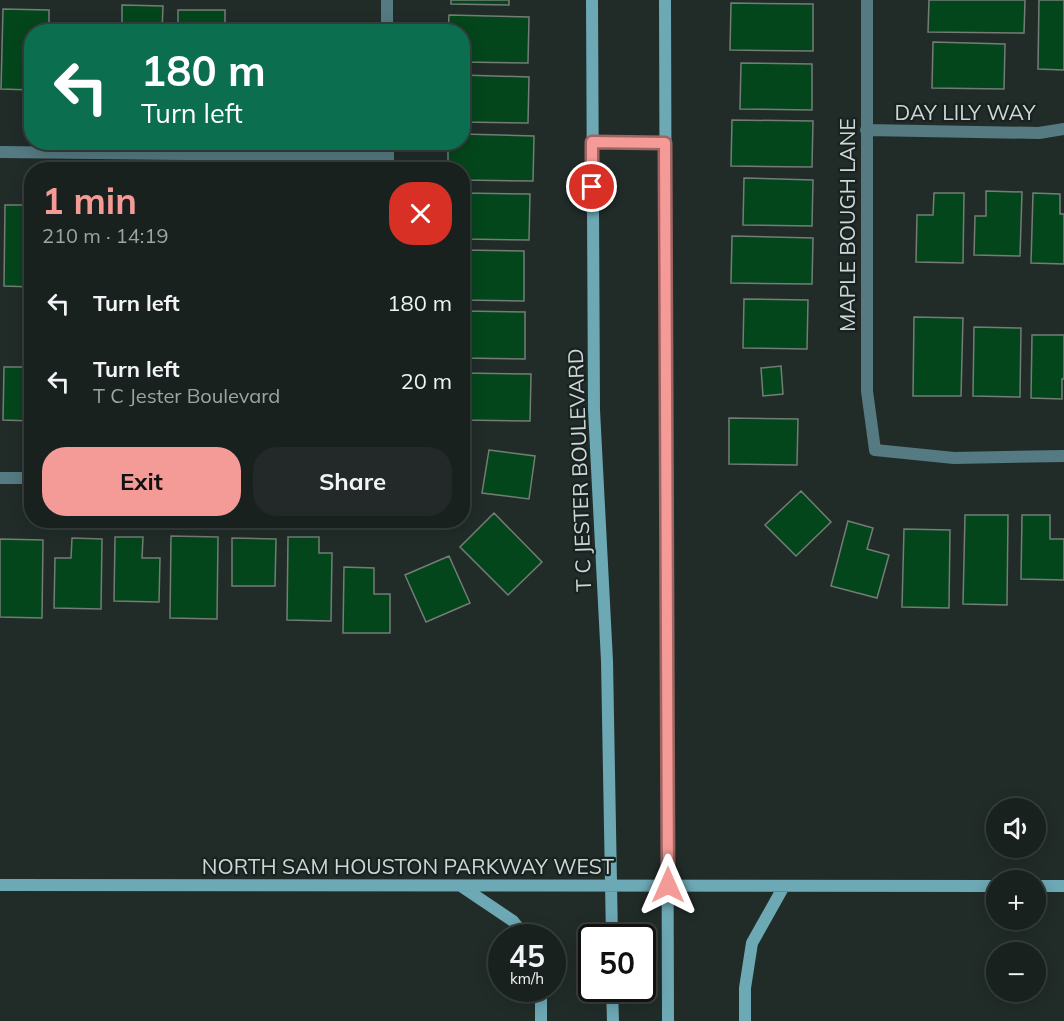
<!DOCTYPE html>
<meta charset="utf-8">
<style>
:root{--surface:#19211f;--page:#222928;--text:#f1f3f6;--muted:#9fa3a4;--line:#373e3d;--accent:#f59b97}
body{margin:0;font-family:Mulish,sans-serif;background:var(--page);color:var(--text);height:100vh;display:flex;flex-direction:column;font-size:22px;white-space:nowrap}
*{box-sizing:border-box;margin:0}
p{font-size:20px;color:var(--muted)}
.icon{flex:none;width:33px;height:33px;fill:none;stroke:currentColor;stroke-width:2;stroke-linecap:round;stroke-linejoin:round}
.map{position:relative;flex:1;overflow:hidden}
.drawer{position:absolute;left:24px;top:162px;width:446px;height:366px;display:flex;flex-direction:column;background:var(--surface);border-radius:24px;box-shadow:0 3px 15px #0003,0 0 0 2px var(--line)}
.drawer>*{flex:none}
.top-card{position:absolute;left:24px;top:24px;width:446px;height:126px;border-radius:24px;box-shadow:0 3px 15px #0003,0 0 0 2px var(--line);background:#0b6e4f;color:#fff;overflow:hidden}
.controls{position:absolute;left:986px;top:798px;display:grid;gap:12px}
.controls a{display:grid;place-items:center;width:60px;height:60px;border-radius:50%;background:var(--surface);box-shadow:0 3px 15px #0003,0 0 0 2px var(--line);font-size:30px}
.speed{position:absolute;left:488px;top:924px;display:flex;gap:12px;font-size:30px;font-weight:700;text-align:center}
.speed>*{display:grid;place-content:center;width:78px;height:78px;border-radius:50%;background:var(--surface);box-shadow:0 3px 15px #0003,0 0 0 2px var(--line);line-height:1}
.speed small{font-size:15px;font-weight:400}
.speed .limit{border:3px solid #111;border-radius:9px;background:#fff;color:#111}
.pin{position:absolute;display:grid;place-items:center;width:51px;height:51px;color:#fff;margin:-26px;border:3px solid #fff;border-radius:50%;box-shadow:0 2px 6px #0007}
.me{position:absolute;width:66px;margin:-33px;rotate:0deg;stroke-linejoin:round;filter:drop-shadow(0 0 4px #0008)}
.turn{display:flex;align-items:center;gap:21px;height:126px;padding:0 18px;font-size:27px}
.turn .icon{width:78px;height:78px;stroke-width:2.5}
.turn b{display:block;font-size:42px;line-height:51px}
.round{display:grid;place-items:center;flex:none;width:63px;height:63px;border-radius:24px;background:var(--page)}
.headline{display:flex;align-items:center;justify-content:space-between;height:102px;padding:0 18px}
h1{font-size:36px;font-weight:700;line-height:45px;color:var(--accent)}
.button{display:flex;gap:12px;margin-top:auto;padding:12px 18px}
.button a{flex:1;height:69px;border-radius:24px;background:var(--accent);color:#111;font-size:24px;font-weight:700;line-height:69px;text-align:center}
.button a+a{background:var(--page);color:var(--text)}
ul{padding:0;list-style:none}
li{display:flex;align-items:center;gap:18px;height:78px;padding:0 18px}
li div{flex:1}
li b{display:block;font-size:22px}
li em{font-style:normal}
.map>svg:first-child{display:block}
</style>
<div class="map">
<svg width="1064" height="1021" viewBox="0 0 1064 1021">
<rect width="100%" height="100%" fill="#212c29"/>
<path fill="#04461c" stroke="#747c75" stroke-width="1.5" d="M 451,0 L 509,0 L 509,5 L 451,4 Z
M 929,0 L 1025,0 L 1024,33 L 928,32 Z
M 1039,0 L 1064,0 L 1064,70 L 1038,69 Z
M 731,3 L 813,4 L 813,51 L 730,50 Z
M 122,5 L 163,6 L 162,32 L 122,32 Z
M 3,9 L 49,10 L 49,32 L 32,32 L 32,90 L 1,89 Z
M 178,10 L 225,10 L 225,32 L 178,32 Z
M 449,15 L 529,17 L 528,63 L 462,62 L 462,32 L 448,32 Z
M 63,28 L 108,29 L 108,32 L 63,32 Z
M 933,42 L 1005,44 L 1004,89 L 932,88 Z
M 741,63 L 812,64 L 812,110 L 740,109 Z
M 462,75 L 529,77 L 528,123 L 462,122 Z
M 732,120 L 813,121 L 812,167 L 731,166 Z
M 462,134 L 534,136 L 533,181 L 462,180 L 462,170 L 448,170 L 448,142 L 462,142 Z
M 744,178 L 813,180 L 812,226 L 743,225 Z
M 986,191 L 1022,192 L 1020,256 L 974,255 L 975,216 L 986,216 Z
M 462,193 L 530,194 L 529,240 L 462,239 Z
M 934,193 L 964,193 L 963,263 L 916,262 L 917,215 L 933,215 Z
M 1033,193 L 1060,194 L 1060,214 L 1064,214 L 1064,264 L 1031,263 Z
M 5,205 L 26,205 L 26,222 L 32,222 L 32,287 L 4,286 Z
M 732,236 L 813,238 L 812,284 L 731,283 Z
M 462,250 L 524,251 L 524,301 L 462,300 Z
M 744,299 L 808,300 L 807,349 L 743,348 Z
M 462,311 L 525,312 L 525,359 L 462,358 Z
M 914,317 L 963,318 L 961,396 L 913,396 Z
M 974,327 L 1021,328 L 1020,397 L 973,396 Z
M 1032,335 L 1064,335 L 1064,379 L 1062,379 L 1062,399 L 1031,398 Z
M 781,366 L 783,394 L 763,396 L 761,368 Z
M 4,367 L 32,367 L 32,421 L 3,420 Z
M 462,373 L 531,374 L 530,421 L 462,420 Z
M 729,418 L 798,419 L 797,465 L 729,464 Z
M 489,450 L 535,456 L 529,499 L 482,493 Z
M 801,491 L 831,522 L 796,556 L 765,525 Z
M 494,513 L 542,562 L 508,595 L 460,547 Z
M 965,515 L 1008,515 L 1007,605 L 963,604 Z
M 1022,515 L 1050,515 L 1050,539 L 1064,539 L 1064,580 L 1021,579 Z
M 848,521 L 873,528 L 867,549 L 889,555 L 877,598 L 831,586 Z
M 904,529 L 950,530 L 949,608 L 902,607 Z
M 171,536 L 218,537 L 217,619 L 170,618 Z
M 115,537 L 143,537 L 142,558 L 160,558 L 159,602 L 114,601 Z
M 288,537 L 319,537 L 319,553 L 332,553 L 331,621 L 287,620 Z
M 72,538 L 102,539 L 101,609 L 54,608 L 55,558 L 71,558 Z
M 232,538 L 276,539 L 275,586 L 232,586 Z
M 0,539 L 43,540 L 42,618 L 0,617 Z
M 449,556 L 470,603 L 426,622 L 405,575 Z
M 344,567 L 374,568 L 374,594 L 390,594 L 390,633 L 343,633 Z"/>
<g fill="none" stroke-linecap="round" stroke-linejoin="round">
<path stroke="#567a82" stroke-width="12" d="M 387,0 L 387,32
M 867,0 L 867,391 L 875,450 L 954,458 L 1064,456
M 866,130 L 1039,133 L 1064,129
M 388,142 L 388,170
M 0,152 L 388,156
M 0,478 L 32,478"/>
<path stroke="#6da8b5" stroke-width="12" d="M 592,0 L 594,410 L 607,661 L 612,938
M 665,0 L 668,1021
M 592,142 L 665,143
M 0,885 L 996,886
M 461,886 L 513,921 L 527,938
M 1035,886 L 1064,886
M 612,988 L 613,1021
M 541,1021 L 541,988
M 745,1021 L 745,988 L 752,943 L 784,886"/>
</g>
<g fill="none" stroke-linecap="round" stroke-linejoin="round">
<defs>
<path id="route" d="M 592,187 L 592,142 L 665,143 L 668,885"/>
</defs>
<use href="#route" stroke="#9f6562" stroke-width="15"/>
<use href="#route" stroke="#f59b97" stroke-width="10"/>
</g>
<g text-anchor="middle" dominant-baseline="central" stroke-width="4.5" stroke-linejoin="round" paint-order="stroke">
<g font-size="21" fill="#d0d6d5" stroke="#182220">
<text x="965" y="112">DAY LILY WAY</text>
<text transform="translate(847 225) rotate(-90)">MAPLE BOUGH LANE</text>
<text transform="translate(579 470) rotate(-92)">T C JESTER BOULEVARD</text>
<text x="408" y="866">NORTH SAM HOUSTON PARKWAY WEST</text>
</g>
</g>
</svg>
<div class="controls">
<a><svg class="icon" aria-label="sound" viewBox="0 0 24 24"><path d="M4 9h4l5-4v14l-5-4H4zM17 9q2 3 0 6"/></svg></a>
<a>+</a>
<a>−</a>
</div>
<div class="speed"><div>45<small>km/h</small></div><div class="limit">50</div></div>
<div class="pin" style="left:592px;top:187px;background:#d93025"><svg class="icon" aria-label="arrive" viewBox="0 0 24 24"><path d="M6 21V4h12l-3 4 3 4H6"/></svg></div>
<svg class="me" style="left:668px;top:885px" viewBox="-20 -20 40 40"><path d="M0-17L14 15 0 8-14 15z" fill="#f59b97" stroke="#fff" stroke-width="4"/></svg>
<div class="top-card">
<div class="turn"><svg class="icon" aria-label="left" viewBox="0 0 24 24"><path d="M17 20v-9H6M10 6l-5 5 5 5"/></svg><div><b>180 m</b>Turn left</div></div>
</div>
<section class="drawer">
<div class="headline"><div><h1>1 min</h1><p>210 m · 14:19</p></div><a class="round" style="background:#d93025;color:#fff"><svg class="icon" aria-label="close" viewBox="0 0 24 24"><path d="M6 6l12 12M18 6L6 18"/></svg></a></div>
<ul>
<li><svg class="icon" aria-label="left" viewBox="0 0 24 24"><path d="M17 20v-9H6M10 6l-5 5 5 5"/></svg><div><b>Turn left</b></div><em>180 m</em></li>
<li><svg class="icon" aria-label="left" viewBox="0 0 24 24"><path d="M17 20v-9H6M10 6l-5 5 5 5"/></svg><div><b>Turn left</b><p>T C Jester Boulevard</p></div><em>20 m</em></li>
</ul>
<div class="button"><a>Exit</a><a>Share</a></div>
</section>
</div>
